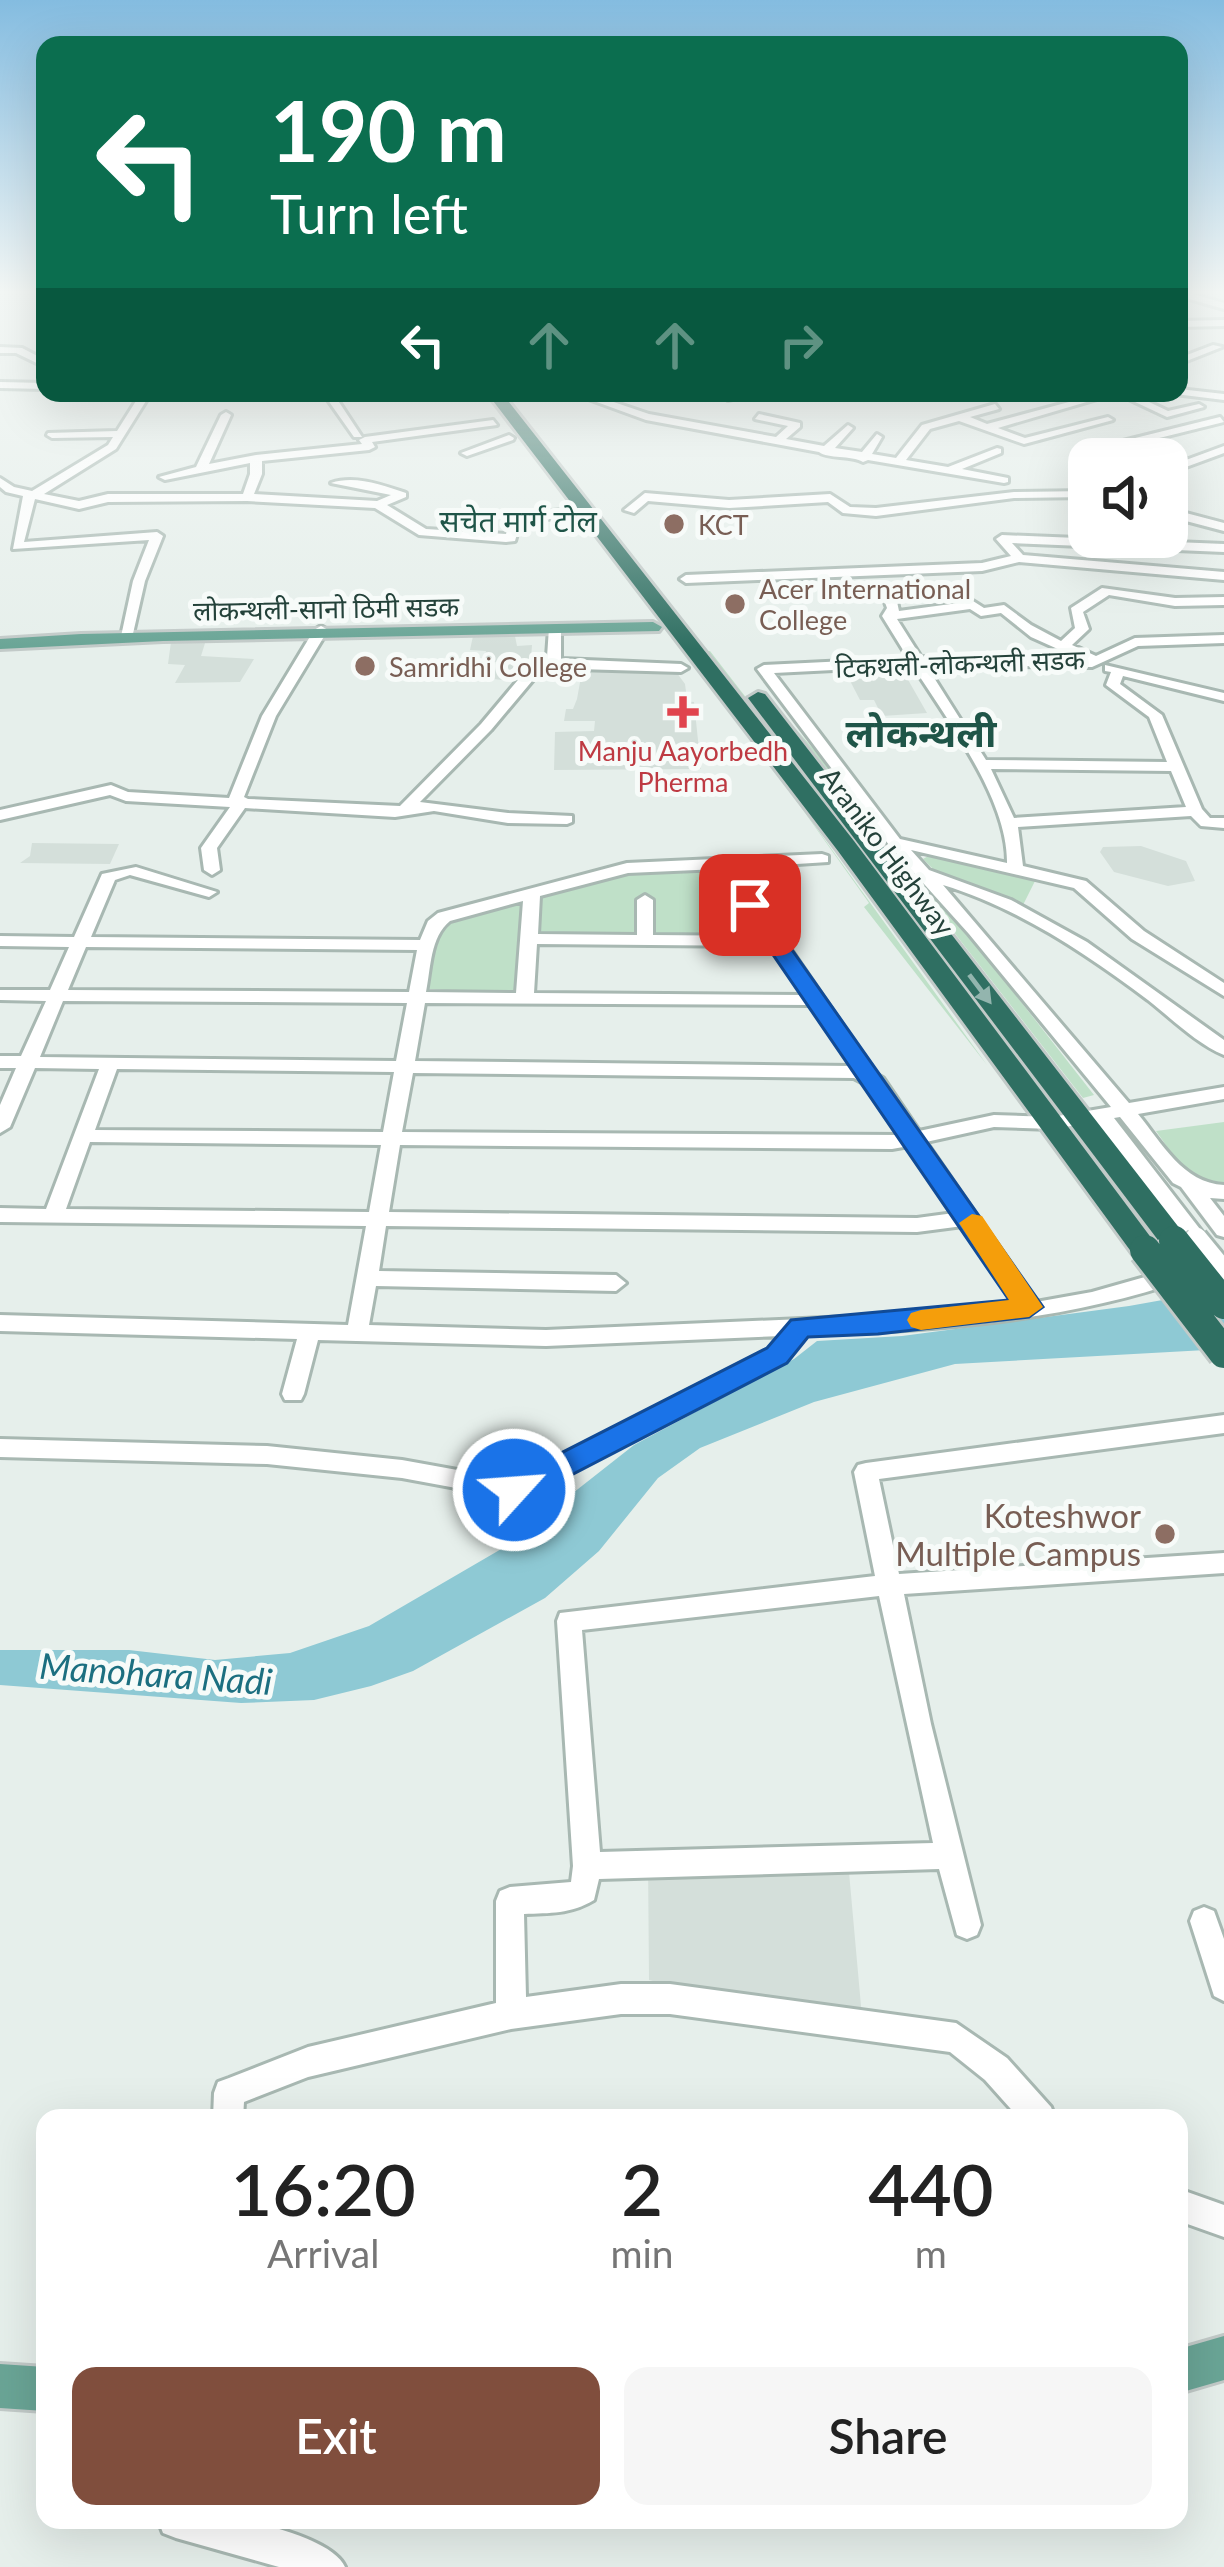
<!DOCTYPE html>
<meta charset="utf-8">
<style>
:root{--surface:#fff;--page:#f6f6f6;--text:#222;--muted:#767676;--accent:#804e3d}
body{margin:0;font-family:Lato,"Noto Sans Devanagari",sans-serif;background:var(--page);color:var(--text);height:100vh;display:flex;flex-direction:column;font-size:45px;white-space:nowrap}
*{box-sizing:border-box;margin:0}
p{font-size:39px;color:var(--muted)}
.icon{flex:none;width:66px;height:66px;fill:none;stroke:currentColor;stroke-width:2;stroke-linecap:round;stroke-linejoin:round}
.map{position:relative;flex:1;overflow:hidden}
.side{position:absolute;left:36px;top:2109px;width:1152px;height:420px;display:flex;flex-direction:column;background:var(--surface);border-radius:24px;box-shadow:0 12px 48px #0002}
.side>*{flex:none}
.banner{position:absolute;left:36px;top:36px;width:1152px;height:366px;border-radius:24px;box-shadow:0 12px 48px #0002;background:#0b6e4f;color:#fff;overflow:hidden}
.tools{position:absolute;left:1068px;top:438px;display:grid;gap:24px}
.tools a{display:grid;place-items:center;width:120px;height:120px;border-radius:24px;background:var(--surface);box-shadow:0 12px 48px #0002;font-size:60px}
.pin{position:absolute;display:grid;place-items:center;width:102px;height:102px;color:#fff;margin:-51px;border-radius:24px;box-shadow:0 6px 18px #0006}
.me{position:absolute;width:132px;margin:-66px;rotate:64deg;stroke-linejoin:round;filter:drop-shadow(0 0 9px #0008)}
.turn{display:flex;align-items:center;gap:42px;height:252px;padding:0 36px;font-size:54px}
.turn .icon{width:156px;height:156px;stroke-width:2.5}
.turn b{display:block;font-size:84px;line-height:102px}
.lanes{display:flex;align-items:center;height:114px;padding:0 36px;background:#0003;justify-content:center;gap:60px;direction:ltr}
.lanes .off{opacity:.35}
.eta{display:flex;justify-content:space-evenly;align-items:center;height:204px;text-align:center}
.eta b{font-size:72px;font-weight:600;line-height:84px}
.button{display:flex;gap:24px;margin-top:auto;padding:24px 36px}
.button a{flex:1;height:138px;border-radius:24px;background:var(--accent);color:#fff;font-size:48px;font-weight:600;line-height:138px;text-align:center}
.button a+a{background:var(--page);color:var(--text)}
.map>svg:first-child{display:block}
</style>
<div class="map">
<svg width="1224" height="2567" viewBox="0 0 1224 2567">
<rect width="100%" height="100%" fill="#e6efeb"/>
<path fill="#d4dfda" d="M 473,636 L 515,636 L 517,646 L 532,645 L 531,659 L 513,681 L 493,679 L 497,662 L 483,660 L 486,651 L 470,650 Z
M 206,640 L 201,656 L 254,659 L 240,682 L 175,683 L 185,665 L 168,664 L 171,642 Z
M 583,666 L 674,669 L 685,684 L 687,699 L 681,701 L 694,702 L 701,769 L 554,770 L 555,732 L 594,731 L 595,721 L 564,721 L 566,709 L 573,709 L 577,699 Z
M 903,671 L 927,713 L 882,716 L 874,700 L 860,700 L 847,675 Z
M 32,843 L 119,844 L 110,864 L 20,863 L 30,856 Z
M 1141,846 L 1186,861 L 1195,881 L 1168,886 L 1114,872 L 1100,852 L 1103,847 Z
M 648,1859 L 848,1861 L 862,2017 L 764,2009 L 649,1980 Z"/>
<path fill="#bfe0c8" d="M 710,651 L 1064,1109 L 1050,1102 L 705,652 Z
M 794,727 L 850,790 L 888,844 L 964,929 L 1094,1095 L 1083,1098 Z
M 771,765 L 987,1065 L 864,907 L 869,903 Z
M 930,855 L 1036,879 L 1023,905 L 938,874 L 923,859 Z
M 709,867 L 758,935 L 545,935 L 538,929 L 542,894 L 615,874 Z
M 518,901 L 524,902 L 519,990 L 507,994 L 427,989 L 441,923 Z
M 1224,1122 L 1224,1183 C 1188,1186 1175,1157 1156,1131 Z"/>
<path fill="#8ec9d4" d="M 1224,1289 L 1224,1349 L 955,1364 L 814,1402 L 700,1448 L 658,1478 L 599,1551 L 545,1598 L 413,1671 L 371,1686 L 314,1700 L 241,1703 L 0,1685 L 0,1650 L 129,1650 L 215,1660 L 290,1653 L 369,1626 L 503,1548 L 634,1445 L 794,1359 L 817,1341 L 902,1336 L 1129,1306 Z"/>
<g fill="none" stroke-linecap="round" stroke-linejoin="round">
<defs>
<path id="minor" d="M 1179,290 L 1224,303 L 1224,309 L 1179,296 Z
M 1224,320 L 1224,326 L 1179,327 L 1179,321 Z
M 1213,345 L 1222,347 L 1179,364 L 1179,358 Z
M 0,347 L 22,348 L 45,360 L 45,367 L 16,353 L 0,353 Z
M 0,382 L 45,383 L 45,389 L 0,388 Z
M 1179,389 L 1224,394 L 1224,400 L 1175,394 Z
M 141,393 L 151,393 L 116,449 L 44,494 L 79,501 L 108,494 L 243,494 L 250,474 L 250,463 L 165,480 L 159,477 L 196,467 L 221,415 L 226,412 L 231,415 L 209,464 L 256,455 L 362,444 L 359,440 L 365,437 L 493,420 L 497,425 L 372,442 L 375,447 L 369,450 L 262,461 L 262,474 L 254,494 L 377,501 L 391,495 L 331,483 C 355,475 382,485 406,493 L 406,497 L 387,505 L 426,529 L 506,534 L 512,514 L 565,510 L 571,514 L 565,518 L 521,520 L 515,541 L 506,542 L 419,535 L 375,508 L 247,501 L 108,502 L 79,509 L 35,499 L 24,542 L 157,532 L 163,536 L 145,581 L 132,638 L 120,641 L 133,581 L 149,540 L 13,549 L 23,496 L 6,492 L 0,487 L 0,478 L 14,487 L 32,491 L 108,445 L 113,437 L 52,438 L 47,435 L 48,433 L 117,431 Z
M 323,393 L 333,393 L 362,437 L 354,437 Z
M 572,393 L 587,393 L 649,414 L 776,437 L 788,426 L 755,419 L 759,414 L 800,423 L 800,427 L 786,439 L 824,446 L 848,425 L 853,428 L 835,448 L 862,452 L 877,434 L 882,437 L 872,454 L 896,458 L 922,425 L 995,404 L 999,409 L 970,417 L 987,424 L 1095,395 L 1100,398 L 998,428 L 1025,438 L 1108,417 L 1113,420 L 1024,444 L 959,421 L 930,429 L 906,460 L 948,467 L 997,448 L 1001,449 L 1001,453 L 962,469 L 1008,478 L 1008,482 L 1004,483 L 868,460 L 863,462 C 851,455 828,459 819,452 L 646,420 Z
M 725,393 L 735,393 L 737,398 L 728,400 Z
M 1116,393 L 1130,393 L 1168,411 L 1199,404 L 1204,407 L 1167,417 Z
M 1220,417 L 1224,422 L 1131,445 L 1127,450 L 1138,459 L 1125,459 L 1115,451 L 1123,441 Z
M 509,435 L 514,438 L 513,440 L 467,456 L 461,453 Z
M 1224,446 L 1224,453 L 1167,474 L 1167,467 Z
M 1089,491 L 1089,497 L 1014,498 L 876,516 L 843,513 L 828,502 L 729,508 L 648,501 L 634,513 L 624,510 L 645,493 L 729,500 L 830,494 L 850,507 L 876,508 L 1014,492 Z
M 1167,508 L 1224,523 L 1224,531 L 1167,516 Z
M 1002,535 L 1224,544 L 1224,552 L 1012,543 L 1023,555 L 1224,572 L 1224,580 L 1019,562 L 982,571 L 686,583 L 680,579 L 686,575 L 982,563 L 1011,556 L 996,539 Z
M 928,587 L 934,591 L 933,594 L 896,597 L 899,611 L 973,601 L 984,608 L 1004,605 L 1031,625 L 1061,641 L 1075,628 L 1071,608 L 1102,588 L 1175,598 L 1224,597 L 1224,605 L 1175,606 L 1109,595 L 1083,612 L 1089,629 L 1072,645 L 1096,656 L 1135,638 L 1224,635 L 1224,643 L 1138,646 L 1092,667 L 926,665 L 986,760 L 1167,762 L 1149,717 L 1106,685 L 1111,672 L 1105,671 L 1105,665 L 1224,693 L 1224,701 L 1123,676 L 1120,684 L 1162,715 L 1202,809 L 1210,818 L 1224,818 L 1224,828 L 1201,826 L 1191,816 L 1018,827 L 1023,866 L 1086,881 L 1144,931 L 1224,983 L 1224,996 L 1132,939 L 1074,888 L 911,850 L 929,870 L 1011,900 L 1087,942 L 1224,1040 L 1224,1055 C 1197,1044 1171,1018 1148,1000 C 1085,953 1018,908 943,885 L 1129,1103 L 1224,1087 L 1224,1099 L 1138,1114 C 1162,1143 1183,1183 1224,1185 L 1224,1199 L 1210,1198 L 1224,1216 L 1224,1237 L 1217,1235 L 1181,1187 L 1173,1183 L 1120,1117 L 1114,1118 L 1203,1233 L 1206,1238 L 1203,1243 L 1189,1243 L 1096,1122 L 1052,1129 L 994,1127 L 926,1142 L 1036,1302 L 1092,1292 L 1180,1267 L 1190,1274 L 1187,1279 C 1064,1322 937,1330 807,1335 L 785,1361 L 515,1499 L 402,1478 L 267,1464 L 0,1457 L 0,1439 L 267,1446 L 402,1460 L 513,1480 L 769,1349 L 781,1336 L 546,1346 L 318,1340 L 304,1394 L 301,1400 L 285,1400 L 282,1394 L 297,1339 L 0,1331 L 0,1315 L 348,1325 L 366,1226 L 0,1222 L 0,1208 L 46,1209 L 99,1069 L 35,1068 L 10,1127 L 0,1133 L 0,1105 L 16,1068 L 0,1068 L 0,1056 L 21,1056 L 46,1001 L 0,1000 L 0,990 L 50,990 L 69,947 L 0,946 L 0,936 L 74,937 L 102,874 L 136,867 L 217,892 L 209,897 L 130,875 L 115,880 L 91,937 L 420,940 L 428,921 L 438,913 L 627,863 L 822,854 L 828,856 L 828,862 L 735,868 L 876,1074 L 883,1078 L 919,1131 L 994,1115 L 1052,1117 L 1111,1107 L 969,934 L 889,845 L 757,669 L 764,665 L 908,658 L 882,616 L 887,608 L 882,594 L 888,590 ZM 970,609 L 981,616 L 1001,613 L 1031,637 L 1080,659 L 921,657 L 897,619 ZM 913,666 C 946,719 1008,798 1007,863 L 900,839 L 774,673 ZM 991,769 L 1171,771 L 1186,807 L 1014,818 ZM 719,869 L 764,936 L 653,935 L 653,900 L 645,895 L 637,900 L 637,935 L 538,934 L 540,896 L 628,873 ZM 523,901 L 516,993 L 426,992 C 431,968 430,937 450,921 ZM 537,944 L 771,946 L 804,995 L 534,993 ZM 86,947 L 417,950 L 409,992 L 68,990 ZM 63,1001 L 407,1003 L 396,1061 L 40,1057 ZM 425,1003 L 811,1005 L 852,1066 L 415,1061 ZM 117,1069 L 394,1072 L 383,1132 L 95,1130 ZM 413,1073 L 854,1078 L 869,1086 L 902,1135 L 402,1132 ZM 90,1142 L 381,1145 L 369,1212 L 66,1209 ZM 400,1145 L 892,1149 L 909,1146 L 954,1213 L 917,1218 L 389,1212 ZM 386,1226 L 917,1232 L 963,1226 L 1015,1304 L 894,1315 L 546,1330 L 369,1325 L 376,1286 L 616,1291 L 626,1283 L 616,1275 L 379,1271 Z
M 321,626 L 328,630 L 276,716 L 244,797 L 248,799 L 400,806 L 481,724 L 533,662 L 547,657 L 549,628 L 561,631 L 561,659 L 681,664 L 688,668 L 681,672 L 543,668 L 491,730 L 420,802 L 508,813 L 572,816 L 572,822 L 567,824 L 508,823 L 434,811 L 395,817 L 245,808 L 217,848 L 220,870 L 212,875 L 204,870 L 201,848 L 230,807 L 126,801 L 110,795 L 0,820 L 0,810 L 111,785 L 128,792 L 229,798 L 262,716 L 314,630 Z
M 1224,1415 L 1224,1433 L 879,1479 L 899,1574 L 1224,1553 L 1224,1573 L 904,1594 L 931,1724 L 981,1925 L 977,1935 L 967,1939 L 957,1935 L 939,1869 L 599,1879 L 594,1900 C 571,1914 550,1913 524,1914 L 526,1997 L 621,1984 L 670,1984 L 956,2023 L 1007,2058 L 1051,2107 L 1055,2118 L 1019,2118 L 985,2080 L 950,2052 L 670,2014 L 621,2014 L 511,2029 L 308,2077 L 244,2102 L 243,2118 L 213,2118 L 214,2093 L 218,2082 L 229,2078 L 308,2047 L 496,2003 L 496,1901 L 500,1891 L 510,1887 L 571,1882 L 573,1866 L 557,1621 L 560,1613 L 875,1576 L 854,1472 L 858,1465 L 866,1463 ZM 879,1596 L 933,1843 L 600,1852 L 582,1630 Z
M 1204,1907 L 1214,1911 L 1224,1939 L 1224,2001 L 1214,1996 L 1190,1921 L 1194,1911 Z
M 1179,2189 L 1224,2205 L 1224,2237 L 1179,2221 Z
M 158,2520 C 184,2520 210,2518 235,2520 C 263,2522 334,2541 345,2567 L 279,2567 L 176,2538 L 163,2533 Z"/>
<path id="major" d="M 653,622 L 662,627 L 659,631 L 163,641 L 0,649 L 0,639 L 81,634 Z
M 1224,2336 L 1224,2380 L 1179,2393 L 1179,2349 Z
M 0,2364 L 45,2367 L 45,2411 L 0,2408 Z"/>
<path id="highway" d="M 487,393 L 502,393 L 854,841 L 1155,1243 L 1160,1250 L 1155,1257 L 1135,1257 L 838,851 Z
M 758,692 L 765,694 L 1184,1234 L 1189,1241 L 1184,1248 L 1164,1248 L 751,702 L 748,698 Z"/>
</defs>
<use href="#minor" stroke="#a8b8b2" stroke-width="6"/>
<use href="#major" stroke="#c2cac8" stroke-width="6"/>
<use href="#highway" stroke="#c2cac8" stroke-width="6"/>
<use href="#minor" fill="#fff" fill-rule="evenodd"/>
<use href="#major" fill="#6aa596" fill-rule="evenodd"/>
<use href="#highway" fill="#2f6f62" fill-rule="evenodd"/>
<defs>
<path id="minor-bridge" d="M 1196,1238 L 1224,1272"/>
<path id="highway-bridge" d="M 1174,1241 L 1224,1304
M 1145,1250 L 1224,1353"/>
</defs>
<use href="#minor-bridge" stroke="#a8b8b2" stroke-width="27" stroke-linecap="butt"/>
<use href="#highway-bridge" stroke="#c2cac8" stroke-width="36" stroke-linecap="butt"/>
<use href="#minor-bridge" stroke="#fff" stroke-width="21"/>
<use href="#highway-bridge" stroke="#2f6f62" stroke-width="30"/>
</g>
<defs><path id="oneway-solid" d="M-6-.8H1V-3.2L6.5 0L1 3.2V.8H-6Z" transform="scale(3)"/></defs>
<use fill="#93b5ae" href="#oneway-solid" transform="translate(980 989) rotate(53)"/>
<linearGradient id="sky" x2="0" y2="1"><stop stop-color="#84bce0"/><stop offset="0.45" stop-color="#f4f8f6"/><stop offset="1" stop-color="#f4f8f6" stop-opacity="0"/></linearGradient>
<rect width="1224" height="649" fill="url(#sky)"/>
<path fill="#1a73e8" stroke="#114b97" stroke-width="3" d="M 750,898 L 757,900 L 1043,1307 L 1029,1317 L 878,1334 L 808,1337 L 787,1363 L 525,1499 L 504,1499 L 499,1490 L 504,1482 L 767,1348 L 791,1320 L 1009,1300 L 739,905 Z"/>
<path fill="#f59e0b" d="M 972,1214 L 982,1216 L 1043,1307 L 1029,1317 L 921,1330 L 911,1327 L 907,1320 L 911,1313 L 921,1310 L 1009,1300 L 959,1223 Z"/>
<g fill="#8d6e63" stroke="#f7fbf9" stroke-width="4.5">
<circle cx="674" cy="524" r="12"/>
<circle cx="735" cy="604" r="12"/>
<circle cx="365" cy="666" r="12"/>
<circle cx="1165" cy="1534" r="12"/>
</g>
<path fill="#e0444e" stroke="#f7fbf9" stroke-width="4.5" d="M677 694h12v12h12v12h-12v12h-12v-12h-12v-12h12z"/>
<g text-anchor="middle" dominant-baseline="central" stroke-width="10" stroke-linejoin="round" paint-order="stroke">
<g font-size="27" fill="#785e54" stroke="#f7fbf9" text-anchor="start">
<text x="698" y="524">KCT</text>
<text x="759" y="588">Acer International<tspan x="759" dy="31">College</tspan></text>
<text x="389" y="666">Samridhi College</text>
</g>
<g font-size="27" fill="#24423a" stroke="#f7fbf9">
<text transform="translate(326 608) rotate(-1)">लोकन्थली-सानो ठिमी सडक</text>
<text transform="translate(960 663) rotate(-2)">टिकथली-लोकन्थली सडक</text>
<text transform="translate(888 851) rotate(53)">Araniko Highway</text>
</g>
<g font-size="27" fill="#be3a42" stroke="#f7fbf9">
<text x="683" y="750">Manju Aayorbedh<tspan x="683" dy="31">Pherma</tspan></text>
</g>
<g font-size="30" fill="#1f5548" stroke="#f7fbf9">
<text x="518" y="520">सचेत मार्ग टोल</text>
</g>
<g font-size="33" fill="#785e54" stroke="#f7fbf9" text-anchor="end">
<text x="1141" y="1515">Koteshwor<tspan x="1141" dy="38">Multiple Campus</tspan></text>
</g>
<g font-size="36" font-style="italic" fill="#1c6f80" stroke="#f7fbf9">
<text transform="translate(156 1673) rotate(4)">Manohara Nadi</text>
</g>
<g font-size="39" font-weight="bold" fill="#1f5548" stroke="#f7fbf9">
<text x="921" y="732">लोकन्थली</text>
</g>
</g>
</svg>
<div class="tools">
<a><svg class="icon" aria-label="sound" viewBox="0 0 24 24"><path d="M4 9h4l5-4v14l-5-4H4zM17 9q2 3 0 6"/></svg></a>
</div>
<div class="pin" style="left:750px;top:905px;background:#d93025"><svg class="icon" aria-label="arrive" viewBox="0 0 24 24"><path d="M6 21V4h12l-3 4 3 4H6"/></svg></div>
<svg class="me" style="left:514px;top:1490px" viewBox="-20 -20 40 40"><circle r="17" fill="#1a73e8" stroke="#fff" stroke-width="3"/><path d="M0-11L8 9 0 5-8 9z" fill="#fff"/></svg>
<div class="banner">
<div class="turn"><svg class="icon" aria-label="left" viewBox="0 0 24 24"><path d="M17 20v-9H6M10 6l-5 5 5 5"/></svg><div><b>190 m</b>Turn left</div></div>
<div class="lanes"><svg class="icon" aria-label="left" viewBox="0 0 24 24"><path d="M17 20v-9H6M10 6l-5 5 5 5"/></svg><svg class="icon off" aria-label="ahead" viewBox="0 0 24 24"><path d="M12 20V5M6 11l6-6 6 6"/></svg><svg class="icon off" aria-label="ahead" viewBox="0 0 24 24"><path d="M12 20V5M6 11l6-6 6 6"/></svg><svg class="icon off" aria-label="right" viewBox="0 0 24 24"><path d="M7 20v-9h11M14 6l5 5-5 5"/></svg></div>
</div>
<section class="side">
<div class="eta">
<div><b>16:20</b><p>Arrival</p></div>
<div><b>2</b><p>min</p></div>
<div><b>440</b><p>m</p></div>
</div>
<div class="button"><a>Exit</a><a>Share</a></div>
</section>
</div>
